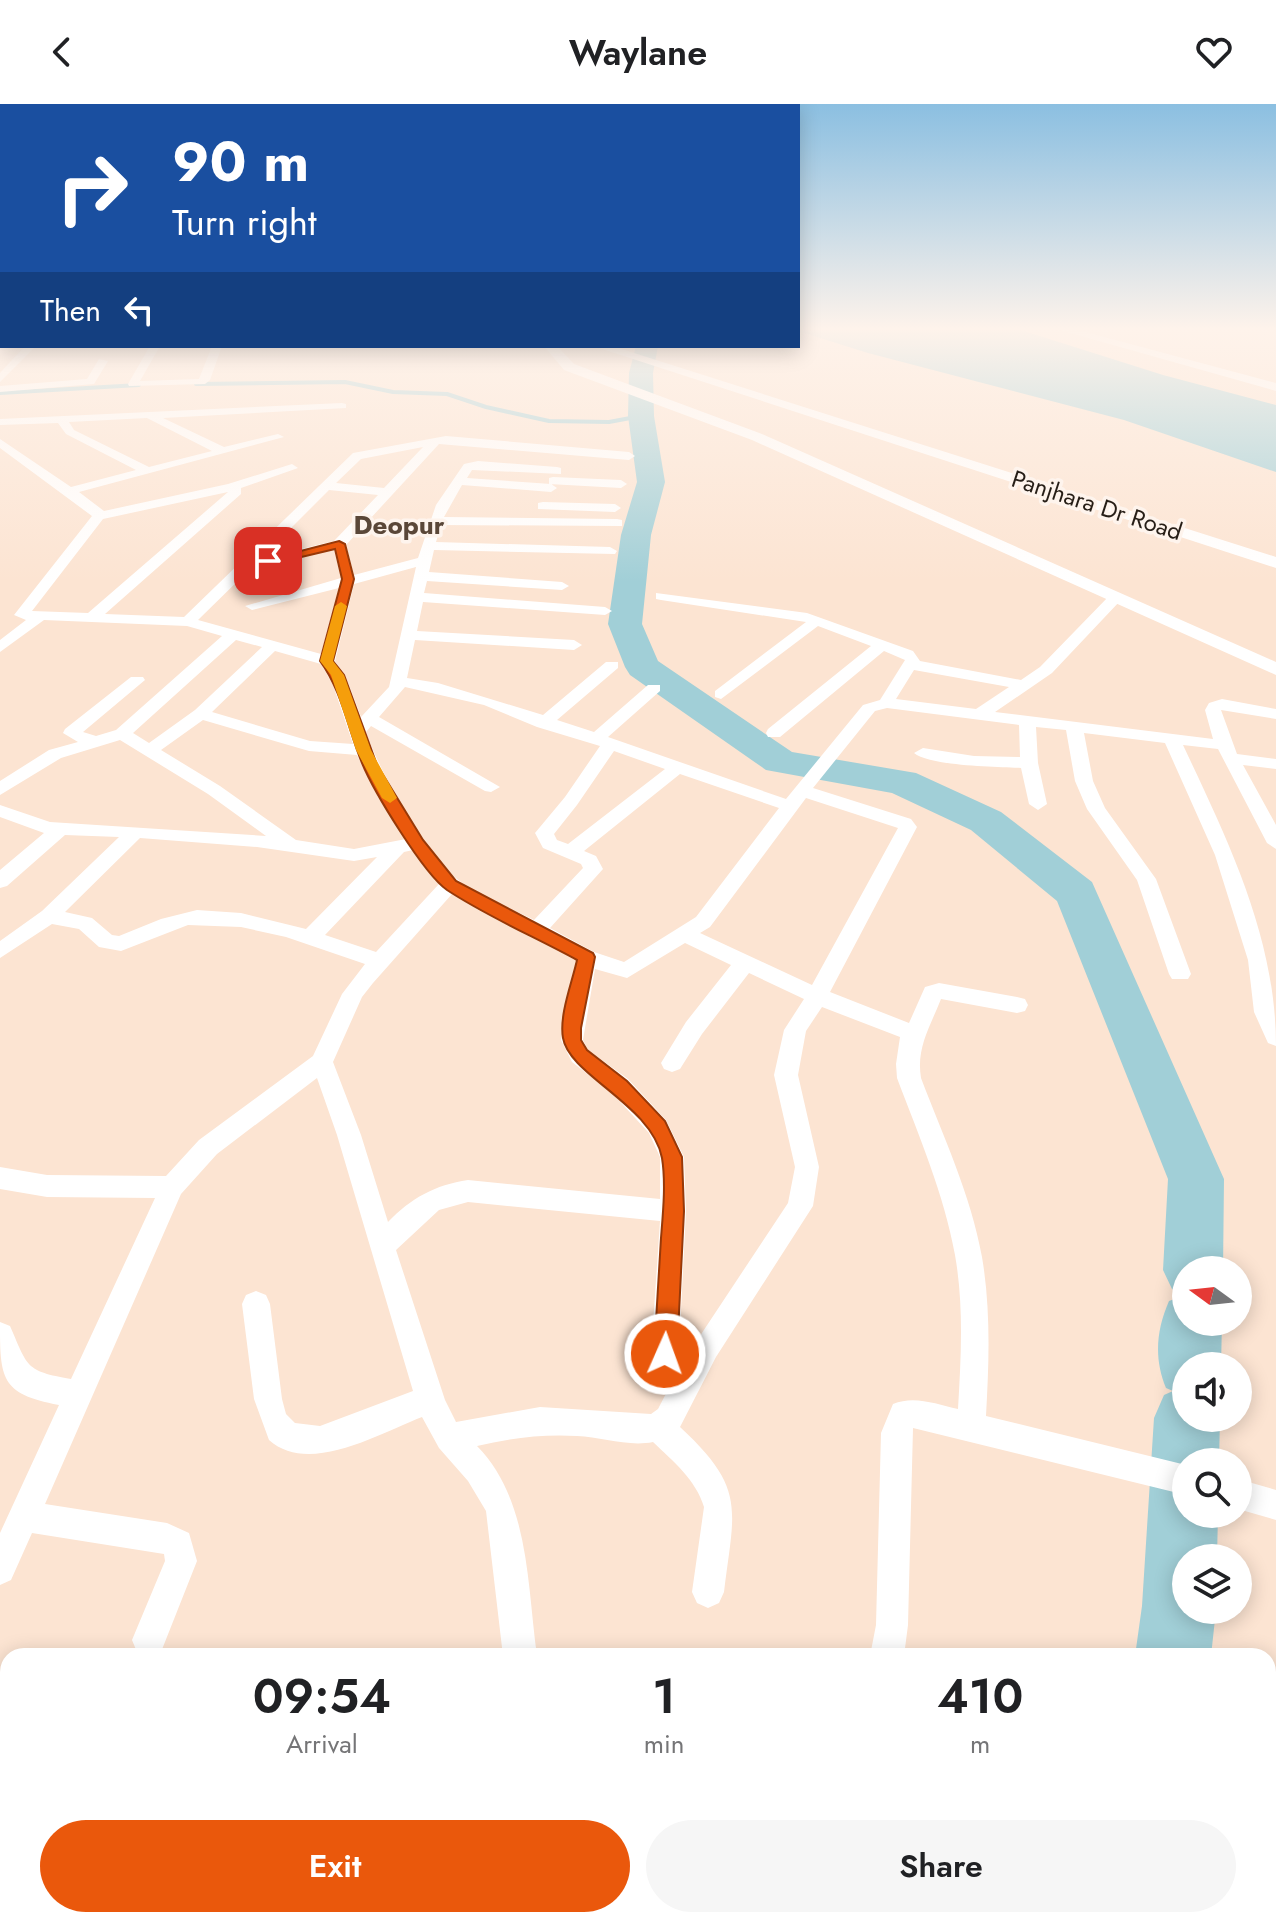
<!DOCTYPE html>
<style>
:root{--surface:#fff;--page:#f6f6f6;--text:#202124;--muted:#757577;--accent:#ea580c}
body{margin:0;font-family:Jost,sans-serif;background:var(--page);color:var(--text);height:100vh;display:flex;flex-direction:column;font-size:30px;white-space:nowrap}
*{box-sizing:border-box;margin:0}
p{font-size:26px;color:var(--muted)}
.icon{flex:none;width:44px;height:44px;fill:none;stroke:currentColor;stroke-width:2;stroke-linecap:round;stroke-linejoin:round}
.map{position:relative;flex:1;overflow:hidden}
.sheet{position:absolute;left:0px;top:1544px;width:1276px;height:280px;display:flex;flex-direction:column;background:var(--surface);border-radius:24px 24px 0 0;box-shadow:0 4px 20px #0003}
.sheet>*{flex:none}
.hud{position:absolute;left:0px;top:0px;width:800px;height:244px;box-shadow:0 4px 20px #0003;background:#1a4fa0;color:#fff;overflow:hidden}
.needle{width:52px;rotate:285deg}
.controls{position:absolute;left:1172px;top:1152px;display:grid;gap:16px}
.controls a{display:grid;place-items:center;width:80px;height:80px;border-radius:50%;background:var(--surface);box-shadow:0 4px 20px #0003;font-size:40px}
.pin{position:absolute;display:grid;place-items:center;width:68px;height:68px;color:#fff;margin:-34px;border-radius:16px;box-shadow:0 4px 12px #0006}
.me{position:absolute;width:88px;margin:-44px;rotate:2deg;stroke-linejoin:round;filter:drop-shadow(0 0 6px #0008)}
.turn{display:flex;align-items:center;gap:28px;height:168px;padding:0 40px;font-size:36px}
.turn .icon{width:104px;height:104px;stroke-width:2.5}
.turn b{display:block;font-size:56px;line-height:68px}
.then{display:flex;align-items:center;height:76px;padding:0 40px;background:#0003;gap:16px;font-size:30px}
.eta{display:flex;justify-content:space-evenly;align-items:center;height:136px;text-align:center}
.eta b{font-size:48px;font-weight:600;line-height:56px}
.button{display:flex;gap:16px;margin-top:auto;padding:16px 40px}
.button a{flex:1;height:92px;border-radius:48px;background:var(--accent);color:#fff;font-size:32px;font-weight:600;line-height:92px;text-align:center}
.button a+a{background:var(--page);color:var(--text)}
header{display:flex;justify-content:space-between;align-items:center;height:104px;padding:0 40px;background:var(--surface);font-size:36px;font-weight:600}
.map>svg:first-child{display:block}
</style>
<header><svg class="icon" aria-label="back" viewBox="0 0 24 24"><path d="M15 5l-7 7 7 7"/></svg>Waylane<svg class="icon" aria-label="heart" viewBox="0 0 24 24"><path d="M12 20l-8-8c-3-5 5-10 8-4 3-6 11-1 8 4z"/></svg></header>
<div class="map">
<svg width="1276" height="1824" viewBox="0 0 1276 1824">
<rect width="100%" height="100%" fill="#fce4d2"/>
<path fill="#a1cfd7" d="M 798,223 L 1011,223 L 1163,271 L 1276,301 L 1276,368 L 1124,316 L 868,249 L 798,227 Z"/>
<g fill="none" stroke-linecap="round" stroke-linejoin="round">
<path stroke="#a1cfd7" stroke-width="4" d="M 196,280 L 345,278 L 393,288 L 447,290 L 486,303 L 549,317 L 609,318 L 641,312
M 0,289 L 139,281"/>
<path fill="#a1cfd7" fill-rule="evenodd" d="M 636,242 L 658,242 L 653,269 L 654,312 L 665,378 L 651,431 L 642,520 L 658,557 L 792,648 L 916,669 L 1001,708 L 1092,778 L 1224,1075 L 1223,1166 L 1186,1166 L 1186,1218 L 1222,1218 L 1221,1262 L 1186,1262 L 1186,1314 L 1220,1314 L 1219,1358 L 1186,1358 L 1186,1410 L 1218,1410 L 1217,1454 L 1186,1454 L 1186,1506 L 1216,1506 L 1211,1552 L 1135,1552 L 1142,1502 L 1154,1314 L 1164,1291 L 1173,1287 L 1166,1284 C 1154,1255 1156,1227 1169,1197 L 1186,1191 L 1172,1185 L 1163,1166 L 1168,1075 L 1057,797 L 971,726 L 892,689 L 766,666 L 630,571 L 625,563 L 608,520 L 621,431 L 637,378 L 628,312 L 629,269 Z
M 1095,1816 L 1181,1816 L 1181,1824 L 1093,1824 Z"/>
<path fill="#fff" fill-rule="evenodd" d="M 25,242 L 36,242 L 0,278 L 0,269 Z
M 150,242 L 160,242 L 140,277 L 199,275 L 212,242 L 222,242 L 210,276 L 205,280 L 129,282 L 128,280 Z
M 99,255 L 108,257 L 94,280 L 0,288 L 0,282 L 87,275 Z
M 342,299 L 346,300 L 346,304 L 163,314 L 224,343 L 278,330 L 284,333 L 79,388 L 104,407 L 228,380 L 292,360 L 298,364 L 241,384 L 241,390 L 105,510 L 184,513 L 353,349 L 446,332 L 629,348 L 635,352 L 629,356 L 439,340 L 346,441 L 354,471 L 418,454 L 436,401 L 464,360 L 478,357 L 557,363 L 561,364 L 561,370 L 472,366 L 467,374 L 551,380 L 557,384 L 551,388 L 462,381 L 444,413 L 617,415 L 622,416 L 622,422 L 441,421 L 436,438 L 610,443 L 617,447 L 615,450 L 434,446 L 429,468 L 562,478 L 569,482 L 562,486 L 427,477 L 424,489 L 605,503 L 612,507 L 605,511 L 423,498 L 417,527 L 574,536 L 582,541 L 574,546 L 415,536 L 407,574 L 438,579 L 543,611 L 606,558 L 618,558 L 618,564 L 557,616 L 594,628 L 648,581 L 660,581 L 660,587 L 608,633 L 786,695 L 863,601 L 880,596 L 905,556 L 884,547 L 780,633 L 768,633 L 766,629 L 768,625 L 871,542 L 818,522 L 721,595 L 715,593 L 715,587 L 806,518 L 661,496 L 656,495 L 656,489 L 807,509 L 913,547 L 920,557 L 1021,576 L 1040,563 L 1110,491 L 1115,490 L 1122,494 L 1120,497 L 1052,569 L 995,608 L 1213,635 L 1205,606 L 1209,599 L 1222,595 L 1276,605 L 1276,615 L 1221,606 L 1237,650 L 1276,655 L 1276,665 L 1243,661 L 1276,721 L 1276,745 L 1267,739 L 1218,645 L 1183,641 C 1228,737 1276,833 1276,942 L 1268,939 L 1254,908 L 1248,856 L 1215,751 L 1165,639 L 1084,629 L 1093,677 L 1105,704 L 1156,775 L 1191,870 L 1188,875 L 1172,875 L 1169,870 L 1137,776 L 1087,705 L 1075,677 L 1066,626 L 1036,623 L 1038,659 L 1047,700 L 1038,706 L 1029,700 L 1021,664 C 999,663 929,662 914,649 L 923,644 L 974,652 L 1020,653 L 1019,621 L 887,604 L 875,607 L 813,684 L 911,715 L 917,723 L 830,888 L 909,919 L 925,883 L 939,879 L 1017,893 L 1025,895 L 1028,901 L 1025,907 L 1017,909 L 941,895 C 930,923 916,944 921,974 C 943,1032 971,1091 982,1153 C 991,1206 989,1259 986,1312 L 1186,1361 L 1186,1391 L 913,1324 L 908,1521 L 904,1552 L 870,1552 L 876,1521 L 881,1329 L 893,1300 C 914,1291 936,1300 958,1305 C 961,1254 964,1202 955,1151 C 944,1090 919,1032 897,974 L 896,960 L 900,933 L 822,903 L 806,927 L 798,971 L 819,1063 L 813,1102 L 716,1253 L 680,1323 C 747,1385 734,1405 724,1488 L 719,1499 L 708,1504 L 697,1499 L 692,1488 L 704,1403 C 696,1376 673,1357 653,1338 C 628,1343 602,1333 577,1332 C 543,1330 510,1334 477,1342 C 530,1396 527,1481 537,1552 L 503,1552 L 486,1407 L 468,1377 L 439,1344 L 422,1313 C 380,1329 309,1372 269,1336 L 254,1295 L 242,1200 L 246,1191 L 256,1187 L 266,1191 L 270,1200 L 282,1295 L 286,1310 L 295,1319 L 320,1322 L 413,1287 L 337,1031 L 317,974 L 217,1050 L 181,1090 L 45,1400 L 167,1419 L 189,1429 L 197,1457 L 161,1548 L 150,1552 L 137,1548 L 132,1536 L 165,1457 L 164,1450 L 32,1429 L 11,1476 L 0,1481 L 0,1429 L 59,1301 C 0,1290 0,1274 0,1218 L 10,1222 C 28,1263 25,1267 71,1275 L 155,1094 L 47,1093 L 0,1085 L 0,1063 L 47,1071 L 166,1072 L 199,1036 L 313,952 L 342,890 L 365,860 L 286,833 L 241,823 L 188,821 L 121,847 L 99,843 L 79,825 L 52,820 L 0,854 L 0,837 L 42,807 L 119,733 L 65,731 L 7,782 L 0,784 L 0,766 L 44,729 L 0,713 L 0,701 L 50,718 L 266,732 L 208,690 L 120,636 L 61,654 L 0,691 L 0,677 L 49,646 L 78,638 L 63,629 L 65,625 L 131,573 L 143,573 L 145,576 L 83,628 L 96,632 L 116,626 L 222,532 L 187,522 L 44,516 L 0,548 L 0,536 L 26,516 L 14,511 L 92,412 L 0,344 L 0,335 L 71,383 L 136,366 L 66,330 L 58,319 L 0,321 L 0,315 ZM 147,314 L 212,347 L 149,363 L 74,326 L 69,318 ZM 423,343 L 384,384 L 336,379 L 361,355 ZM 329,386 L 378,391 L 334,437 L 260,455 ZM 228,388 L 88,509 L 32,507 L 103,415 ZM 334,445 L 341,474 L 245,502 L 252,506 L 339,484 L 321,550 L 198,516 L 249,466 ZM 416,463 L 389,583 L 361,613 L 349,581 L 335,557 L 354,480 ZM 236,536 L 262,543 L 195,606 L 149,639 L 133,629 ZM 275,547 L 321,560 L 333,581 L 353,640 L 310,637 L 212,608 ZM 914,566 L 1009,583 L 976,605 L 896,595 ZM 405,583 L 484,601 L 537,623 L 600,642 L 565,693 L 535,729 L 543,744 L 581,760 L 583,764 L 534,816 C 511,804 475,791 457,775 C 425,748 379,667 366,628 L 371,622 L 485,687 L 491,688 L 500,683 L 379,613 ZM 203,616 L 309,647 L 357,651 L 378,693 L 406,735 L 354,745 L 296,736 L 220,682 L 161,646 ZM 614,647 L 665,665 L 568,740 L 557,736 L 554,730 L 577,701 ZM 680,670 L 779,704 L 696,813 L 624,858 L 594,848 L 550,824 L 603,765 L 596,752 L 584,747 ZM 806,694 L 898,724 L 812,881 L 700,829 L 710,823 ZM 140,734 L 257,743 L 354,757 L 377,753 L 306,825 L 241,809 L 197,806 L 161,815 L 119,832 L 112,831 L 92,814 L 65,808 ZM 413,746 L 439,780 L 376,848 L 325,831 L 404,748 ZM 452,790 L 576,856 L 561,936 L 572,958 L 612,989 L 649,1029 L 660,1053 L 660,1095 L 468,1076 C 435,1081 411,1094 388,1118 L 361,1031 L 333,958 L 362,893 L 373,879 ZM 685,839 L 731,861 L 686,918 L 661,959 L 664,965 L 672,968 L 680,965 L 702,930 L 749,869 L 804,895 L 784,926 L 774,971 L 795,1063 L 788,1099 L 686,1253 L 679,1245 L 686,1107 L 684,1053 L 666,1016 L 628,975 L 588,946 L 583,936 L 595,865 L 627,874 ZM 468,1098 L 660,1117 L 651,1250 L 655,1260 L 672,1278 L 658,1305 L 651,1310 L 540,1303 L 456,1318 L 445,1296 L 396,1146 L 439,1106 Z
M 553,373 L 621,376 L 627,380 L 621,384 L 549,380 L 549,374 Z
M 543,398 L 615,400 L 621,404 L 615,408 L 538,405 L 538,399 Z
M 1238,1375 L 1276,1386 L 1276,1416 L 1238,1405 Z
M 377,1816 L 431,1816 L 428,1824 L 374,1824 Z"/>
<path fill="#fff" fill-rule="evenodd" d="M 1049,223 L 1067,223 L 1276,279 L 1276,287 Z
M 0,231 L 2,231 L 2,239 L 0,239 Z
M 544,242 L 557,242 L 574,260 L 762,330 L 1276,558 L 1276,571 L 752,336 L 564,266 Z
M 593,242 L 612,242 L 1276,453 L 1276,464 Z"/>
<path fill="#fbe5e1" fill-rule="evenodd" d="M 0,1729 L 8,1732 L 8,1786 L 0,1783 Z
M 127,1816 L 201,1816 L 204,1824 L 131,1824 Z"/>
</g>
<linearGradient id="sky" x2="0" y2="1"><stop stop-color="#8bbfe1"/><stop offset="0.47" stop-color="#fef3eb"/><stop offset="1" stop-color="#fef3eb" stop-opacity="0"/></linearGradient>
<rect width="1276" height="478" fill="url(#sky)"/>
<path fill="#ea580c" stroke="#983908" stroke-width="2" d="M 339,437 L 345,440 L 354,475 L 333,557 L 344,571 L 377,661 L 423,736 L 456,777 L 593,849 L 595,853 L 581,924 L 581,936 L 587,946 L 627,977 L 665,1017 L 682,1053 L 684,1107 L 677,1250 L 674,1258 L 665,1261 L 657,1258 L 654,1250 C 656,1211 659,1173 661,1134 C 663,1109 666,1079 662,1054 C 652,1001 569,971 563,934 C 559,911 572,879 577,856 C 535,833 488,813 447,786 C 423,769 374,688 362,659 C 348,625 342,587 320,557 L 342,475 L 335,445 L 268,461 L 262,457 Z"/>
<path fill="#f59e0b" d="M 341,498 L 347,502 L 333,557 L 344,571 L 371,646 L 397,694 L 390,699 L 382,694 L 356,646 L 331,571 L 320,557 L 335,502 Z"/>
<g text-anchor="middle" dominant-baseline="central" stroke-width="7" stroke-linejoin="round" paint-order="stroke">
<g font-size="24" fill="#261e17" stroke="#fef4ed">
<text transform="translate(1097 401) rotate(18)">Panjhara Dr Road</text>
</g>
<g font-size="26" font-weight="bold" fill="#5a4738" stroke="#fef4ed">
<text x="399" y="421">Deopur</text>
</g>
</g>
</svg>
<div class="controls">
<a><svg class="needle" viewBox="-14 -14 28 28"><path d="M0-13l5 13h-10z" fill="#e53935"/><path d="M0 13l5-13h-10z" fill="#757577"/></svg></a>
<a><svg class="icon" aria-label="sound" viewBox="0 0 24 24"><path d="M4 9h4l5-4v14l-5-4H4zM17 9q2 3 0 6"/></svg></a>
<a><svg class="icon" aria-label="search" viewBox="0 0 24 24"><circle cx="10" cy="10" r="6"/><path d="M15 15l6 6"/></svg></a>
<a><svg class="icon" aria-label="layers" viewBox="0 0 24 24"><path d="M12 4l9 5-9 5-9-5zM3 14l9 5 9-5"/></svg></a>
</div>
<div class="pin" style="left:268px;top:457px;background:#d93025"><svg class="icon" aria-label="arrive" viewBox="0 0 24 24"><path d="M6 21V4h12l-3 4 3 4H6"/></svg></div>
<svg class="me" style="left:665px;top:1250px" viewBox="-20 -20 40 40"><circle r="17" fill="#ea580c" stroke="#fff" stroke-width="3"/><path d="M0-11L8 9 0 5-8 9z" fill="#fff"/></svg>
<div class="hud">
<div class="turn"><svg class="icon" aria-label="right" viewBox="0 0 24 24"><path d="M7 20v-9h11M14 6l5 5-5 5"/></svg><div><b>90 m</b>Turn right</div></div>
<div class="then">Then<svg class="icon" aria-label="left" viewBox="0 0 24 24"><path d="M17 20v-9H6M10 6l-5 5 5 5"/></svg></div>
</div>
<section class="sheet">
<div class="eta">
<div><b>09:54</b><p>Arrival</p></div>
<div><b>1</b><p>min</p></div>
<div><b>410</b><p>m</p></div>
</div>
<div class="button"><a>Exit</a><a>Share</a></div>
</section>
</div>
